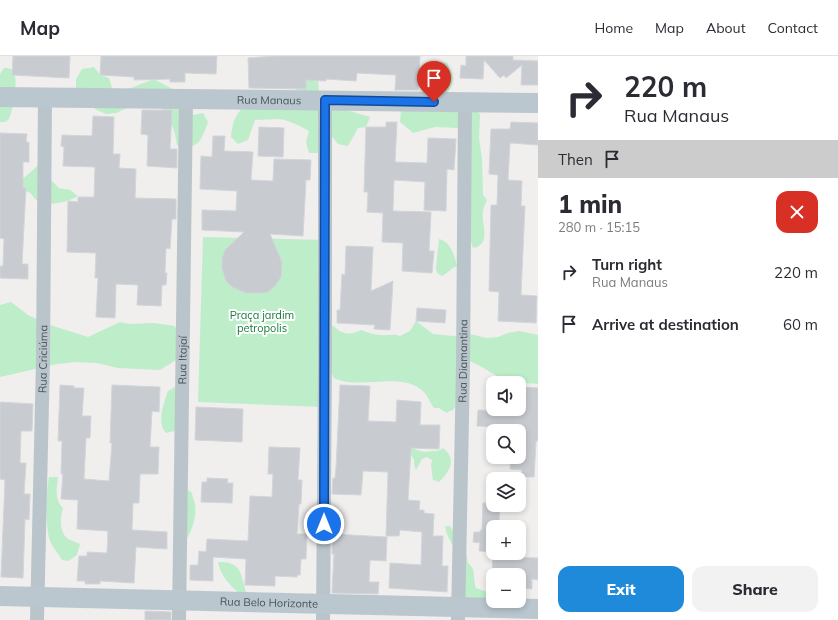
<!DOCTYPE html>
<meta charset="utf-8">
<style>
:root{--surface:#fff;--page:#f2f2f3;--text:#2b2b33;--muted:#7c7c81;--line:#e1e1e2;--accent:#1f8ada}
body{margin:0;font-family:Mulish,sans-serif;background:var(--page);color:var(--text);height:100vh;display:flex;flex-direction:column;font-size:15px;white-space:nowrap}
*{box-sizing:border-box;margin:0}
p{font-size:13px;color:var(--muted)}
.icon{flex:none;width:22px;height:22px;fill:none;stroke:currentColor;stroke-width:2;stroke-linecap:round;stroke-linejoin:round}
.map{position:relative;flex:1;overflow:hidden}
.side{display:flex;flex-direction:column;background:var(--surface);width:300px}
.side>*{flex:none}
.banner{background:#fff;color:var(--text);overflow:hidden}
.controls{position:absolute;left:486px;top:320px;display:grid;gap:8px}
.controls a{display:grid;place-items:center;width:40px;height:40px;border-radius:8px;background:var(--surface);box-shadow:0 2px 6px #0003;font-size:20px}
.pin{position:absolute;display:grid;place-items:center;width:34px;height:34px;color:#fff;margin:-41px -17px;border-radius:50% 50% 50% 0;rotate:-45deg;box-shadow:0 0 4px #0007}
.pin .icon{rotate:45deg}
.me{position:absolute;width:44px;margin:-22px;rotate:0deg;stroke-linejoin:round;filter:drop-shadow(0 0 3px #0008)}
.turn{display:flex;align-items:center;gap:14px;height:84px;padding:0 20px;font-size:18px}
.turn .icon{width:52px;height:52px;stroke-width:2.5}
.turn b{display:block;font-size:28px;line-height:34px}
.then{display:flex;align-items:center;height:38px;padding:0 20px;background:#0003;gap:8px;font-size:15px}
.round{display:grid;place-items:center;flex:none;width:42px;height:42px;border-radius:12px;background:var(--page)}
.overview{display:flex;align-items:center;justify-content:space-between;height:68px;padding:0 20px}
h1{font-size:24px;font-weight:800;line-height:30px}
.action{display:flex;gap:8px;margin-top:auto;padding:8px 20px}
.action a{flex:1;height:46px;border-radius:12px;background:var(--accent);color:#fff;font-size:16px;font-weight:800;line-height:46px;text-align:center}
.action a+a{background:var(--page);color:var(--text)}
ul{padding:0;list-style:none}
li{display:flex;align-items:center;gap:12px;height:52px;padding:0 20px}
li div{flex:1}
li b{display:block;font-size:15px}
li em{font-style:normal}
header{display:flex;align-items:center;gap:24px;box-sizing:border-box;height:56px;padding:0 20px;background:var(--surface);border-bottom:1px solid var(--line)}
header strong{font-size:19px}
nav{display:flex;gap:22px;margin-inline-start:auto;font-size:14px}
main{display:flex;flex:1;min-height:0}
.map>svg:first-child{display:block}
</style>
<header>
<strong>Map</strong>
<nav><a>Home</a><a>Map</a><a>About</a><a>Contact</a></nav>
</header>
<main>
<div class="map">
<svg width="538" height="564" viewBox="0 0 538 564">
<rect width="100%" height="100%" fill="#f1eeee"/>
<path fill="#bdedc9" d="M 436,5 L 447,7 C 454,19 455,26 447,37 L 428,38 C 428,26 425,12 436,5 Z
M 94,11 L 100,19 L 109,22 L 113,35 L 123,35 L 154,23 L 178,36 L 193,59 L 203,57 L 208,66 C 201,85 199,94 177,89 C 175,73 170,61 159,50 L 127,52 L 116,57 L 106,58 L 95,53 L 76,35 L 76,23 L 82,13 Z
M 4,12 C 8,12 11,12 13,15 C 19,24 13,53 9,63 L 5,66 L 0,66 L 0,18 Z
M 318,22 L 319,36 L 297,37 L 296,31 L 297,25 Z
M 244,50 L 346,54 L 370,61 L 366,71 L 358,72 L 348,90 L 338,88 L 331,79 L 319,97 L 309,97 L 306,86 L 309,75 C 300,70 289,64 278,63 C 271,63 263,64 255,64 L 248,84 L 238,88 L 231,81 C 233,66 234,61 244,50 Z
M 401,54 L 475,54 L 480,58 L 479,82 L 482,103 L 483,139 L 487,144 C 486,147 483,152 483,156 C 481,169 492,188 473,192 L 470,182 L 460,78 L 458,72 L 435,71 L 413,77 L 400,66 Z
M 38,109 L 47,115 L 51,124 L 59,132 L 70,134 L 78,140 C 67,146 50,151 38,145 C 34,143 32,137 28,136 C 24,133 17,133 12,132 C 20,124 30,118 38,109 Z
M 203,181 L 327,184 L 321,351 L 198,346 Z
M 439,183 C 451,186 454,198 457,210 C 451,212 448,217 442,220 L 437,217 L 436,212 Z
M 11,246 L 28,259 L 47,268 L 88,281 L 120,266 L 129,268 L 153,267 L 175,270 L 180,286 L 176,304 L 160,314 L 118,312 L 97,307 L 76,306 L 57,308 L 0,321 L 0,249 Z
M 416,265 L 433,278 L 454,280 L 466,277 L 487,282 L 498,281 L 508,277 L 519,275 L 538,279 L 538,328 C 526,327 514,328 503,323 C 490,317 480,308 466,304 L 457,310 C 454,320 461,345 453,354 C 453,354 447,356 447,357 L 439,352 L 434,352 C 430,347 428,340 424,336 C 401,314 360,335 334,322 L 331,316 L 330,269 C 334,270 335,271 338,274 C 345,279 354,278 361,274 C 367,276 374,279 380,279 C 387,280 393,277 400,280 L 410,275 Z
M 175,331 L 177,337 L 179,374 L 166,377 C 156,366 164,347 168,335 Z
M 407,391 C 421,394 418,397 433,395 C 438,395 439,395 443,392 C 458,404 449,416 439,426 L 433,424 L 431,409 L 432,404 L 427,401 L 422,403 L 416,414 L 414,409 L 414,404 Z
M 49,421 L 58,421 C 57,432 54,444 63,452 C 60,461 59,476 68,483 C 71,485 76,486 80,488 L 77,499 L 68,505 L 62,504 C 58,497 53,492 50,485 C 45,470 46,437 49,421 Z
M 188,434 L 192,437 C 192,441 195,445 195,449 C 197,461 191,479 183,488 Z
M 445,470 L 450,470 L 466,496 L 468,507 C 477,514 472,521 476,532 L 487,536 L 489,541 L 484,544 L 457,541 C 456,527 458,511 455,496 C 453,487 446,480 445,470 Z
M 218,506 C 241,505 241,518 246,536 L 241,539 C 230,529 221,521 218,506 Z"/>
<path fill="#c8ccd1" stroke="#d2d5d9" d="M 13,0 L 70,0 L 69,22 L 12,19 Z
M 101,0 L 217,0 L 216,18 L 185,17 L 185,26 L 170,26 L 170,23 L 134,24 L 134,21 L 100,19 Z
M 276,0 L 420,0 L 418,34 L 395,34 L 396,19 L 357,17 L 356,25 L 326,23 L 326,25 L 306,24 L 306,33 L 249,32 L 248,2 Z
M 466,0 L 513,0 L 513,4 L 538,5 L 538,29 L 521,29 L 522,9 L 506,22 L 504,19 L 500,22 L 484,4 L 483,23 L 460,22 L 461,9 L 466,10 Z
M 142,54 L 172,54 L 170,93 L 177,93 L 177,112 L 147,110 L 148,79 L 141,78 Z
M 93,60 L 114,61 L 113,98 L 120,98 L 119,112 L 136,113 L 135,142 L 176,143 L 176,163 L 172,163 L 170,193 L 166,192 L 165,217 L 167,217 L 166,229 L 162,229 L 161,250 L 137,249 L 138,229 L 116,228 L 115,262 L 96,261 L 98,222 L 95,222 L 96,197 L 67,196 L 68,145 L 78,146 L 78,141 L 94,141 L 95,111 L 63,110 L 64,91 L 61,90 L 62,79 L 92,80 Z
M 386,66 L 397,66 L 395,106 L 427,107 L 428,82 L 456,83 L 454,114 L 447,113 L 446,155 L 424,154 L 425,126 L 394,124 L 393,155 L 431,156 L 429,195 L 434,195 L 432,217 L 402,215 L 403,187 L 382,186 L 383,157 L 367,156 L 368,136 L 364,136 L 366,71 L 386,71 Z
M 511,66 L 538,67 L 538,89 L 510,87 L 508,124 L 522,125 L 521,150 L 525,150 L 521,239 L 537,240 L 536,267 L 498,265 L 499,236 L 489,235 L 491,149 L 497,149 L 498,119 L 489,118 L 491,73 L 510,73 Z
M 259,71 L 284,72 L 283,101 L 258,100 Z
M 0,77 L 27,78 L 26,86 L 29,86 L 29,106 L 23,106 L 23,132 L 26,132 L 22,208 L 28,208 L 28,223 L 0,222 L 0,210 L 3,210 L 4,183 L 0,182 Z
M 213,80 L 225,80 L 224,95 L 253,96 L 251,124 L 273,125 L 274,103 L 311,104 L 310,124 L 306,124 L 303,180 L 270,178 L 282,206 L 281,221 L 275,230 L 268,236 L 262,237 L 246,237 L 232,231 L 226,225 L 222,212 L 222,202 L 225,194 L 244,176 L 202,174 L 202,154 L 236,155 L 237,135 L 200,133 L 201,100 L 212,101 Z
M 346,190 L 373,191 L 371,235 L 393,225 L 390,274 L 374,273 L 375,269 L 337,267 L 337,254 L 340,254 L 342,218 L 345,219 Z
M 417,252 L 446,254 L 445,267 L 416,265 Z
M 60,329 L 74,330 L 74,332 L 84,332 L 82,360 L 91,360 L 90,382 L 86,382 L 84,423 L 109,425 L 112,387 L 110,387 L 112,329 L 160,331 L 159,356 L 152,355 L 150,391 L 159,391 L 158,418 L 140,418 L 139,447 L 133,447 L 132,474 L 167,476 L 167,493 L 136,491 L 134,527 L 100,525 L 100,528 L 85,528 L 85,525 L 77,525 L 79,500 L 87,500 L 87,496 L 107,497 L 108,475 L 77,473 L 78,444 L 61,443 L 63,418 L 61,418 L 62,385 L 58,385 Z
M 340,329 L 370,330 L 368,365 L 396,366 L 397,344 L 421,346 L 420,369 L 440,369 L 439,393 L 411,392 L 408,444 L 420,445 L 419,454 L 424,454 L 424,457 L 434,458 L 433,480 L 443,480 L 442,510 L 448,510 L 447,536 L 389,532 L 390,507 L 421,509 L 422,476 L 400,474 L 399,480 L 386,480 L 388,416 L 363,415 L 361,439 L 332,438 L 333,422 L 335,422 L 336,412 Z
M 519,331 L 538,332 L 538,385 L 536,385 L 534,421 L 521,421 L 522,414 L 510,413 L 511,401 L 519,401 L 519,375 L 501,375 L 501,371 L 477,370 L 478,354 L 500,355 L 500,353 L 519,353 Z
M 0,346 L 33,348 L 32,375 L 21,375 L 20,407 L 26,407 L 24,438 L 30,438 L 29,464 L 25,463 L 23,522 L 1,521 L 5,424 L 0,423 Z
M 196,351 L 243,353 L 242,386 L 195,384 Z
M 269,391 L 300,392 L 298,424 L 302,424 L 301,448 L 299,448 L 297,478 L 307,478 L 306,503 L 301,503 L 300,519 L 297,519 L 297,521 L 275,520 L 275,530 L 245,529 L 246,503 L 213,501 L 213,525 L 190,524 L 190,509 L 198,509 L 199,495 L 206,496 L 207,483 L 248,485 L 250,440 L 272,441 L 273,418 L 268,418 Z
M 207,422 L 228,423 L 227,427 L 233,427 L 232,447 L 201,446 L 202,426 L 207,426 Z
M 483,447 L 493,447 L 493,449 L 500,449 L 499,465 L 493,465 L 493,496 L 479,495 L 480,487 L 473,486 L 474,476 L 480,476 L 480,474 L 482,474 Z
M 332,478 L 387,481 L 386,505 L 370,504 L 369,526 L 379,526 L 378,538 L 332,537 L 334,498 L 332,498 Z
M 493,497 L 504,497 L 504,501 L 538,502 L 538,524 L 532,523 L 532,533 L 519,532 L 519,519 L 492,519 Z
M 145,555 L 171,556 L 171,564 L 145,564 Z"/>
<g fill="none" stroke-linecap="round" stroke-linejoin="round">
<g stroke="#bac5cb" stroke-width="14">
<path id="s1" d="M 37,564 L 43,304 L 45,42"/>
<path id="s2" d="M 179,564 L 186,44"/>
<path d="M 323,564 L 325,310 L 325,44"/>
<path id="s3" d="M 458,564 L 463,311 L 465,46"/>
</g>
<g stroke="#bac7cf" stroke-width="20">
<path id="s4" d="M 0,41 L 538,47"/>
<path id="s5" d="M 0,540 L 538,553"/>
</g>
</g>
<g fill="none" stroke-linecap="round" stroke-linejoin="round">
<defs>
<path id="route" d="M 324,468 L 325,44 L 434,46"/>
</defs>
<use href="#route" stroke="#114b97" stroke-width="10"/>
<use href="#route" stroke="#1a73e8" stroke-width="7"/>
</g>
<g text-anchor="middle" dominant-baseline="central" stroke-width="4" stroke-linejoin="round" paint-order="stroke">
<g font-size="11" fill="#47545b" stroke="#fff">
<text stroke="none"><textPath href="#s4" startOffset="269">Rua Manaus</textPath></text>
<text stroke="none"><textPath href="#s1" startOffset="261">Rua Criciúma</textPath></text>
<text stroke="none"><textPath href="#s2" startOffset="260">Rua Itajaí</textPath></text>
<text stroke="none"><textPath href="#s3" startOffset="259">Rua Diamantina</textPath></text>
<text stroke="none"><textPath href="#s5" startOffset="269">Rua Belo Horizonte</textPath></text>
</g>
<g font-size="11" fill="#1a7a3c" stroke="#fff">
<text x="262" y="259">Praça jardim<tspan x="262" dy="13">petropolis</tspan></text>
</g>
</g>
</svg>
<div class="controls">
<a><svg class="icon" aria-label="sound" viewBox="0 0 24 24"><path d="M4 9h4l5-4v14l-5-4H4zM17 9q2 3 0 6"/></svg></a>
<a><svg class="icon" aria-label="search" viewBox="0 0 24 24"><circle cx="10" cy="10" r="6"/><path d="M15 15l6 6"/></svg></a>
<a><svg class="icon" aria-label="layers" viewBox="0 0 24 24"><path d="M12 4l9 5-9 5-9-5zM3 14l9 5 9-5"/></svg></a>
<a>+</a>
<a>−</a>
</div>
<div class="pin" style="left:434px;top:46px;background:#d93025"><svg class="icon" aria-label="arrive" viewBox="0 0 24 24"><path d="M6 21V4h12l-3 4 3 4H6"/></svg></div>
<svg class="me" style="left:324px;top:468px" viewBox="-20 -20 40 40"><circle r="17" fill="#1a73e8" stroke="#fff" stroke-width="3"/><path d="M0-11L8 9 0 5-8 9z" fill="#fff"/></svg>
</div>
<section class="side">
<div class="banner">
<div class="turn"><svg class="icon" aria-label="right" viewBox="0 0 24 24"><path d="M7 20v-9h11M14 6l5 5-5 5"/></svg><div><b>220 m</b>Rua Manaus</div></div>
<div class="then">Then<svg class="icon" aria-label="arrive" viewBox="0 0 24 24"><path d="M6 21V4h12l-3 4 3 4H6"/></svg></div>
</div>
<div class="overview"><div><h1>1 min</h1><p>280 m · 15:15</p></div><a class="round" style="background:#d93025;color:#fff"><svg class="icon" aria-label="close" viewBox="0 0 24 24"><path d="M6 6l12 12M18 6L6 18"/></svg></a></div>
<ul>
<li><svg class="icon" aria-label="right" viewBox="0 0 24 24"><path d="M7 20v-9h11M14 6l5 5-5 5"/></svg><div><b>Turn right</b><p>Rua Manaus</p></div><em>220 m</em></li>
<li><svg class="icon" aria-label="arrive" viewBox="0 0 24 24"><path d="M6 21V4h12l-3 4 3 4H6"/></svg><div><b>Arrive at destination</b></div><em>60 m</em></li>
</ul>
<div class="action"><a>Exit</a><a>Share</a></div>
</section>
</main>
